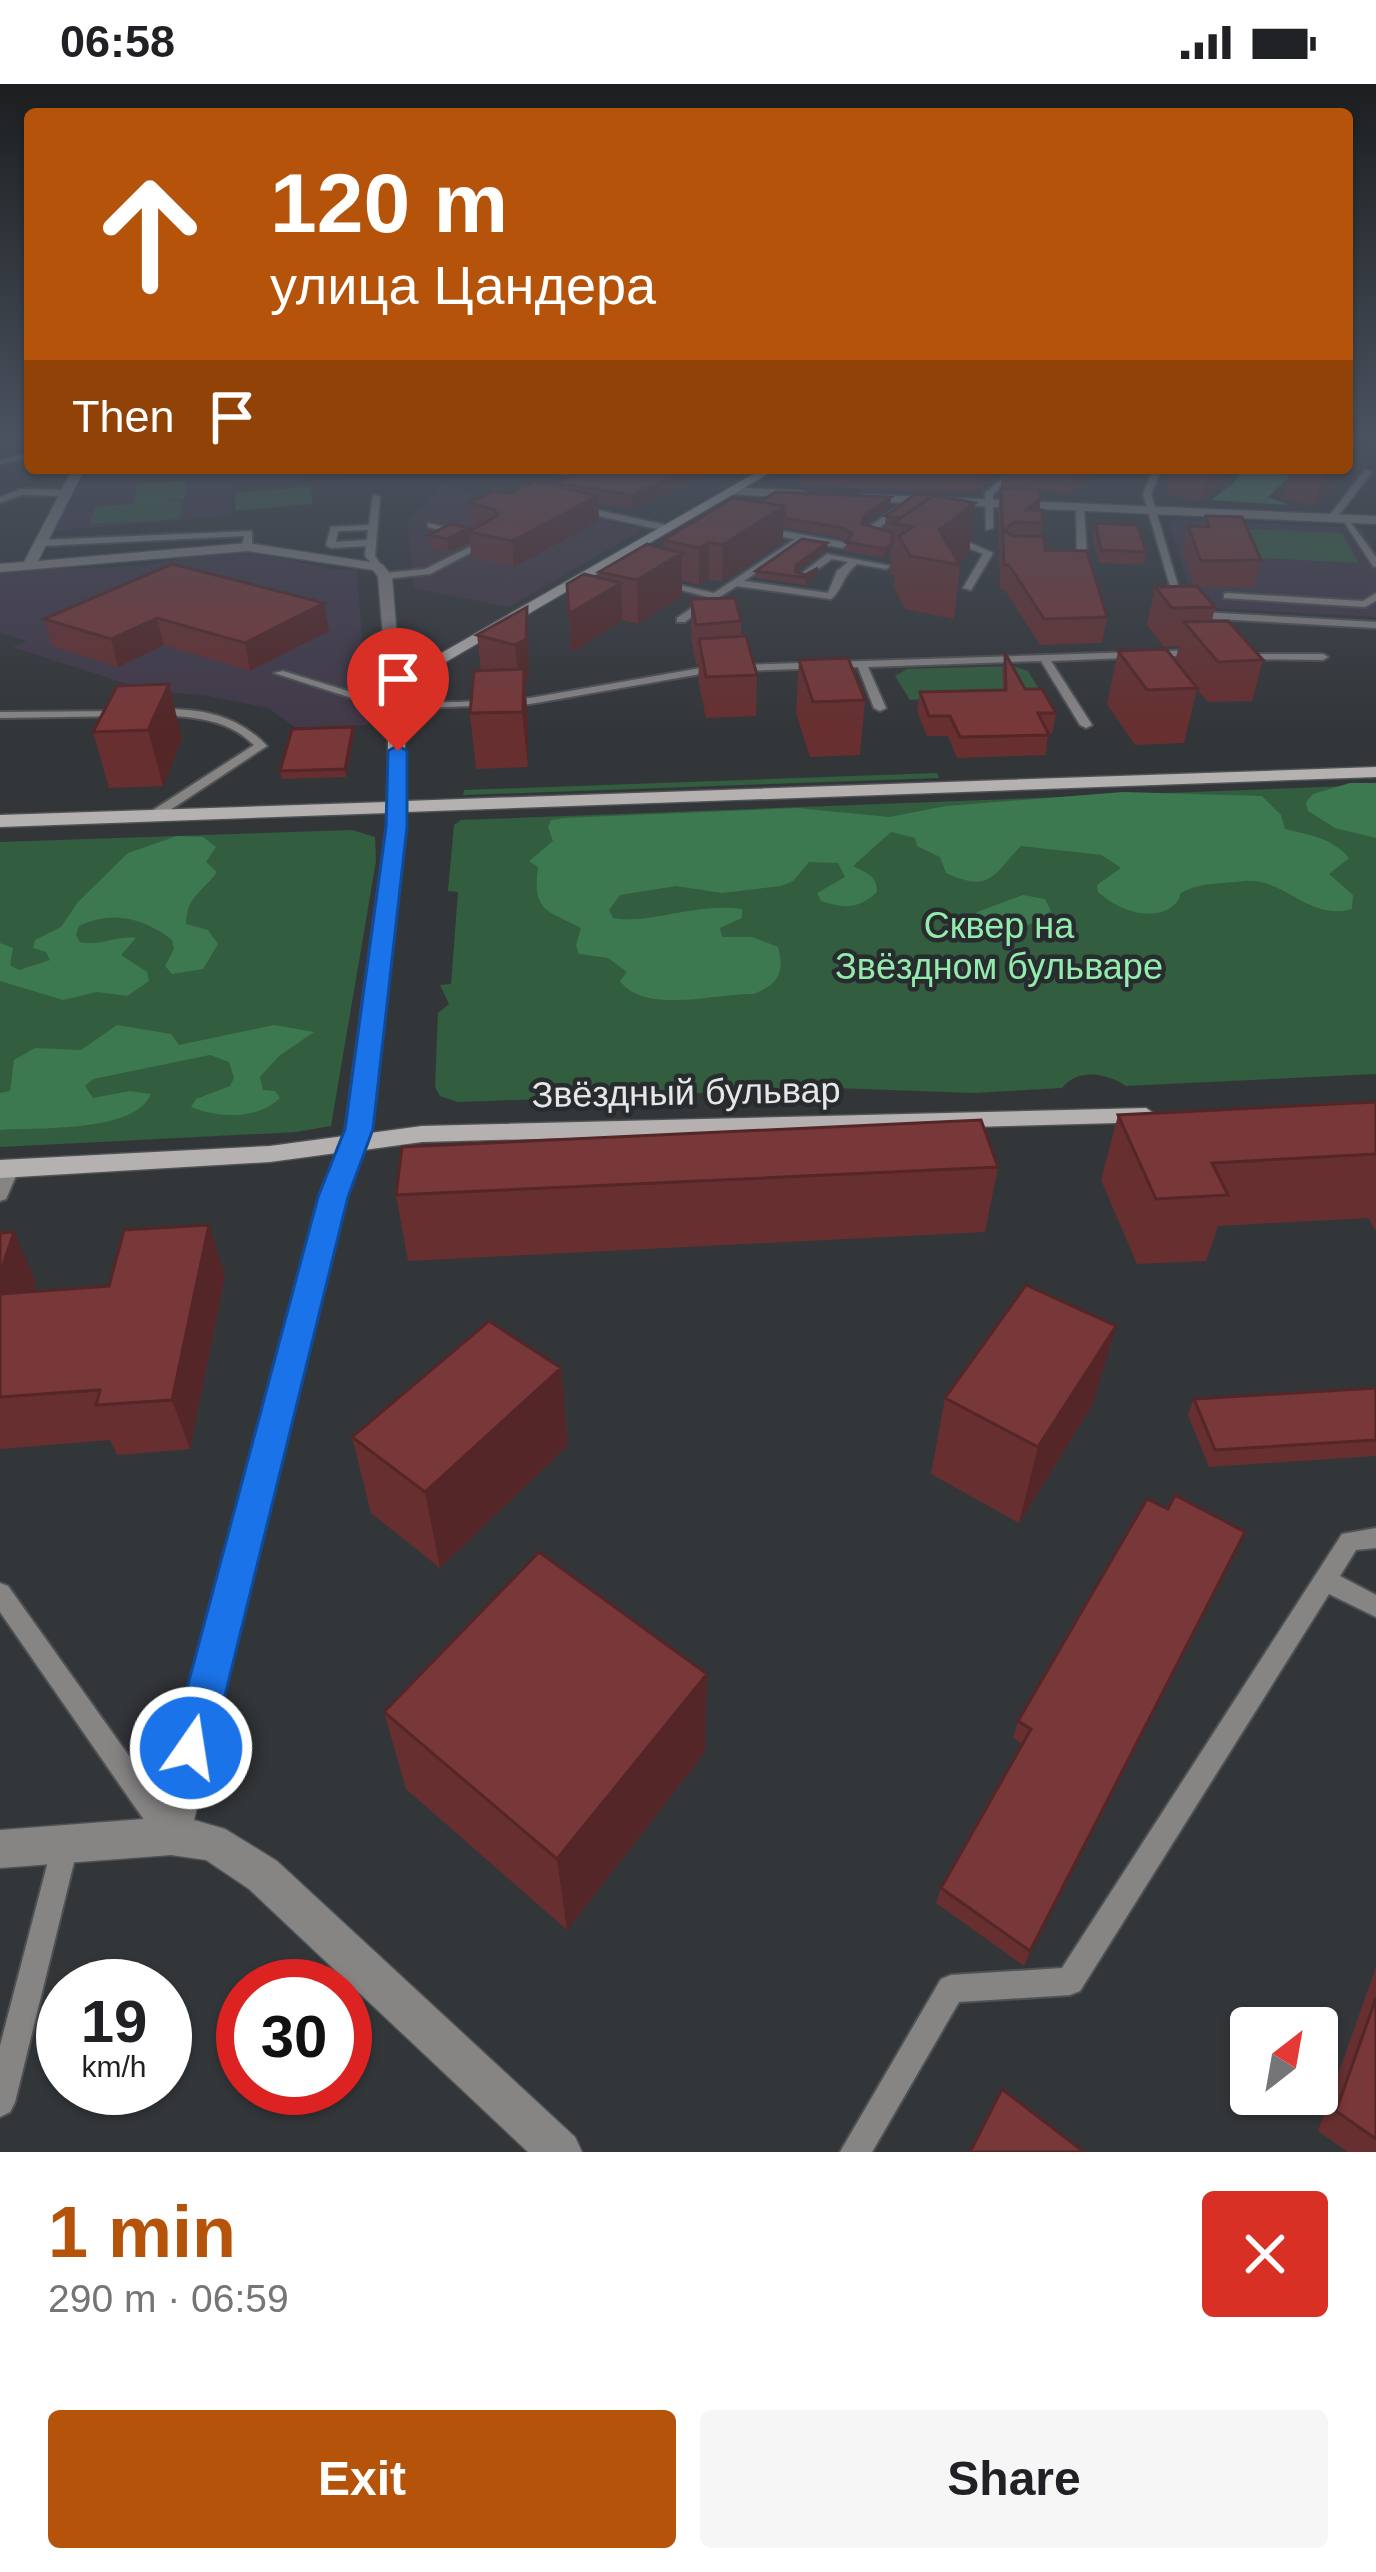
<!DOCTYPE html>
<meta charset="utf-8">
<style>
:root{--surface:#fff;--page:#f6f6f6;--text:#202124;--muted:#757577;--accent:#b45309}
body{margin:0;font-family:Helvetica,sans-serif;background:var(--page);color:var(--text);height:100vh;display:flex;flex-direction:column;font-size:45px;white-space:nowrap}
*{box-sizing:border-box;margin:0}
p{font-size:39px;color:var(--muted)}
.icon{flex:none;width:66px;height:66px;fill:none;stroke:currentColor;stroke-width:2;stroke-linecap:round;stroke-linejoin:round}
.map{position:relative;height:2068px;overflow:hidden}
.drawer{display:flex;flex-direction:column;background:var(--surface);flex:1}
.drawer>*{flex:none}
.guide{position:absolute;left:24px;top:24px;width:1329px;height:366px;border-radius:12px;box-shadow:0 3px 9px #0004;background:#b45309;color:#fff;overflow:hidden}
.needle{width:78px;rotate:31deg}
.controls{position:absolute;left:1230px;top:1923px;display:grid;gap:24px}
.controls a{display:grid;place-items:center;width:108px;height:108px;border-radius:12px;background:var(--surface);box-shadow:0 3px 9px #0004;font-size:60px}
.speed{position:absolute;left:36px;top:1875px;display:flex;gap:24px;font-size:60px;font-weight:700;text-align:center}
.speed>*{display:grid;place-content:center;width:156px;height:156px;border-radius:50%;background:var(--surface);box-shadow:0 3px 9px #0004;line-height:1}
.speed small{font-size:30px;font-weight:400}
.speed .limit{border:18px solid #d22;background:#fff;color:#111}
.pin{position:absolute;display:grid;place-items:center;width:102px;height:102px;color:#fff;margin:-123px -51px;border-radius:50% 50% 50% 0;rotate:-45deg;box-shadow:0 0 12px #0007}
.pin .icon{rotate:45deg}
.me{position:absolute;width:132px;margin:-66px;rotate:13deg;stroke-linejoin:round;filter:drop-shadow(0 0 9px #0008)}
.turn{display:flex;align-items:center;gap:42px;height:252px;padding:0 48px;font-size:54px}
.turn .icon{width:156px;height:156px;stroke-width:2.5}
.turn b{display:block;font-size:84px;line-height:102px}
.then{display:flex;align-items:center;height:114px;padding:0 48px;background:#0003;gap:24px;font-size:45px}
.round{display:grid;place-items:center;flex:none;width:126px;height:126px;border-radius:12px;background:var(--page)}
.head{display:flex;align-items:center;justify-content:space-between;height:204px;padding:0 48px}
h1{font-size:72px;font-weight:700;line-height:90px;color:var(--accent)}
.button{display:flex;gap:24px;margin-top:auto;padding:24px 48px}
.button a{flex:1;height:138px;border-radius:12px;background:var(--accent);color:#fff;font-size:48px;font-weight:700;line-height:138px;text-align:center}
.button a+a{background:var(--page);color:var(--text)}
.status{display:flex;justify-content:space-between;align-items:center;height:84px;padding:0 60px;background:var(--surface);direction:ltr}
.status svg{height:33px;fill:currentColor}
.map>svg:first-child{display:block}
</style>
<div class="status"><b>06:58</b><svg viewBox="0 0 49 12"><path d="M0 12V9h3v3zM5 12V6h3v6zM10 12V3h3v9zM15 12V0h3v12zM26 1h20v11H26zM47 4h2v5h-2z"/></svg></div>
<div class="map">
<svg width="1376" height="2068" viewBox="0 0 1376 2068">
<rect width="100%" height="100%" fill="#333639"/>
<path fill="#423949" d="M 89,384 L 367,384 L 370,389 L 233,399 L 231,432 L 54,447 Z
M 1167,435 L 1361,444 L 1376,469 L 1376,533 L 1196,523 Z
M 252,468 L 332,485 L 357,485 L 368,641 L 296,644 L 268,624 L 203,611 L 149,607 L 13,563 L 27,557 L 0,549 L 0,487 L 142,482 L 207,469 Z"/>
<path fill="#463845" d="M 441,402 L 643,445 L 509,523 L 414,504 L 407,439 Z"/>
<path fill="#325d3f" d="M 187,397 L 184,415 L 161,417 L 182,417 L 179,435 L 89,440 L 95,423 L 134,420 L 137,400 Z
M 310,403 L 313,420 L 236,427 L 234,409 Z
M 1248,445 L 1342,449 L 1359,479 L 1261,474 Z
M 1013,582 L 1028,587 L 1040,607 L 910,616 L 895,592 L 907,585 Z
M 937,689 L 939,694 L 463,711 L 464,706 Z
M 1376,701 L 1376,990 L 1126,1002 C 1106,989 1078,984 1062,1004 L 973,1009 L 835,1004 L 458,1018 L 440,1012 L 435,1003 L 438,929 L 449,920 L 440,901 L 451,900 L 458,808 L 448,807 L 454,741 L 461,736 Z
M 352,746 L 375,753 L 376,777 L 331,1042 L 296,1048 L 0,1063 L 0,758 Z"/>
<path fill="#3c7950" d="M 1241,384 L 1299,384 L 1268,413 L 1289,421 L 1211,416 L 1234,399 Z
M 1350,699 L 1376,699 L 1376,754 L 1335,744 L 1308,727 L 1306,718 L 1313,710 Z
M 1123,708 L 1262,712 L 1281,731 L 1285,745 C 1309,751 1333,754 1349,774 L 1329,790 L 1353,811 L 1352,825 C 1310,838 1284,793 1244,797 C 1228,799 1201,799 1187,806 C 1175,811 1184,810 1176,819 C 1155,841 1116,825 1098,808 L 1097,801 L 1121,784 L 1102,771 L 1021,762 C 995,787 993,811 946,789 L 940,773 L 917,762 L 915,754 L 891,748 L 853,782 C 865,789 877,790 877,808 C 858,825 846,825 821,817 L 817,809 L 845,793 L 838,779 L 809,778 L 793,797 L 781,802 L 722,809 L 676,802 L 620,811 L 609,826 L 613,834 C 649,841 696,818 742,825 L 742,834 L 720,844 L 722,853 L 752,853 L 778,863 C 785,889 778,901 753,910 C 717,909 645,931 620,897 L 627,888 L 608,874 L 579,870 L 576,861 L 581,844 C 547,826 532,828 538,783 L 529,777 L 553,757 L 548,743 L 551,736 L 564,734 L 797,724 L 889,733 L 946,722 Z
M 177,752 L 203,753 L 216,763 L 206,778 L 217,788 C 204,807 186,812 186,840 L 208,846 L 218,860 L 203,885 L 172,890 L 165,882 L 174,865 L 172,856 C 144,834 112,826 79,842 L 76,851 L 80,858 C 100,863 116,851 136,854 L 121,871 L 147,888 L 149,897 L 127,912 L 97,908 L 63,916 L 0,897 L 0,859 L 13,864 L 10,881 L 19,886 L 50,876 L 46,868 L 33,864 L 35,856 L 61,843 L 78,818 L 128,769 Z
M 1023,811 L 1045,815 L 1051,827 L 1008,854 L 985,849 L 971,836 L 977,828 Z
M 117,941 L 171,950 L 179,961 L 274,941 L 314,948 L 279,972 L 260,993 L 263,1006 L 275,1007 L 280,1014 C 257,1036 218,1034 191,1023 L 196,1015 L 230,1002 L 234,994 L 229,978 L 210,971 L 93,995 L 85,1002 L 93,1014 L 130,1007 L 151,1010 C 135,1049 38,1043 0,1046 L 0,1009 L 10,1007 L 14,976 L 35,964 L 81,966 Z"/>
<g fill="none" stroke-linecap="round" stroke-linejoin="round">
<defs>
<path id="lane" d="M 30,369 L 30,373 L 0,380 L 0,376 Z
M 76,384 L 123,384 L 78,388 L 74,386 Z
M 535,384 L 579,389 L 592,384 L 603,384 L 580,394 Z
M 1015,384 L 1024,384 L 993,410 L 993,444 L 986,446 L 985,409 Z
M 1154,384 L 1162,384 L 1151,410 L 1184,522 L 1201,528 L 1376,538 L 1376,544 L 1200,534 L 1177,526 L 1143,410 Z
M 1365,386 L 1372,388 L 1335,436 L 1329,436 L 1329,432 Z
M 21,405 L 66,406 L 70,409 L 66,412 L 22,411 L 0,419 L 0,413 Z
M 373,411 L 380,413 L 375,472 L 382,483 L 377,486 L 365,472 L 366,462 L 331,464 L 326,461 L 331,443 L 369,441 ZM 368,446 L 367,456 L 336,458 L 338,447 Z
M 1080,420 L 1084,423 L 1087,472 L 1082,475 L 1062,474 L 1062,470 L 1077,469 L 1076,423 Z
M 900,421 L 907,423 L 872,449 L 866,449 L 866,445 Z
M 579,422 L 666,441 L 670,444 L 666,447 L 576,427 L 575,425 Z
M 1346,432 L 1376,473 L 1376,483 L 1373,482 L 1342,435 Z
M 428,439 L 466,449 L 462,452 L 428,443 Z
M 760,443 L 842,458 L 847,461 L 842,464 L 757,448 L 756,446 Z
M 252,447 L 252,463 L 247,466 L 242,463 L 244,452 L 41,462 L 36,459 L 41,456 Z
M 949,452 L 955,452 L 993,469 L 971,506 L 963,504 L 983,470 L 949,456 Z
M 488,454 L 495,456 L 430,490 L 385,495 L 380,492 L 385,489 L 425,485 Z
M 795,455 L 798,456 L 798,460 L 744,497 L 828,509 L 837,487 L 848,478 L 832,475 L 806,494 L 798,492 L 827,470 L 891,482 L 886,485 L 857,480 C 842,492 842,507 831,515 L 737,502 L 718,514 L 713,514 L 712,518 L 685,538 L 677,538 L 677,534 L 708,513 L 661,501 L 661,497 L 714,509 Z
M 1227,509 L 1363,517 L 1376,509 L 1376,517 L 1365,523 L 1224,514 L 1224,510 Z
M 1196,566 L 1201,569 L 1200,571 L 1051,577 L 1092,641 L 1086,644 L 1080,641 L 1041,577 L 868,583 L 886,624 L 880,627 L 874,624 L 858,583 L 712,588 L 530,620 L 386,625 L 274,589 L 283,587 L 387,619 L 460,618 L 530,614 L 712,582 Z
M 1243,570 L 1323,570 L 1328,573 L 1323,576 L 1239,575 L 1238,573 Z
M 157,625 C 199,624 237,630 267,662 L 158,734 L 150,734 L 150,728 L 254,661 C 224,632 191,634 153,630 L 153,626 Z
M 129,627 L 131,629 L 125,632 L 0,634 L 0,628 Z
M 10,1079 L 19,1085 L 6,1115 L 0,1117 L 0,1089 L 4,1081 Z
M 1376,1444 L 1376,1464 L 1356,1466 L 1340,1492 L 1376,1511 L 1376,1533 L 1329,1510 L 1080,1907 L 1070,1911 L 959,1918 L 872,2068 L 840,2068 L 941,1895 L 951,1891 L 1062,1884 L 1342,1450 Z
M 0,1499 L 8,1502 L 176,1738 L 180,1747 L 176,1756 L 167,1760 L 158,1756 L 0,1528 Z
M 65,1749 L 74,1753 L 78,1762 L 15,2018 L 10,2028 L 0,2033 L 0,1962 L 52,1762 L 56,1753 Z"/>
<path id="street" d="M 73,384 L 85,384 L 38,477 L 247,459 L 382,480 L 392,492 L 402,617 L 388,614 L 378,493 L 373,486 L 247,467 L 0,488 L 0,480 L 24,478 Z
M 732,403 L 804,407 L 810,411 L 804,415 L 728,410 Z
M 859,410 L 1376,432 L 1376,440 L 863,417 Z
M 353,1055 L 365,1063 L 346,1113 L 194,1736 L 225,1745 L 277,1777 L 575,2053 L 582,2068 L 528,2068 L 249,1805 L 206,1776 L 171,1771 L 0,1784 L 0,1746 L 157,1734 L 320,1113 L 341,1063 Z"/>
<path id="secondary" d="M 764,384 L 778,384 L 427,589 L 408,606 L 404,622 L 406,717 L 1376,683 L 1376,693 L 406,728 L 370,1049 L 422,1042 L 1146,1024 L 1158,1032 L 1154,1038 L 422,1058 L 364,1066 L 353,1071 L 344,1068 L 270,1078 L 0,1094 L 0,1076 L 270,1062 L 344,1052 L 388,729 L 0,743 L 0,731 L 388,718 L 388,622 L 395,601 L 417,583 Z"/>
</defs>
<use href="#lane" stroke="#4f5255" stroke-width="4"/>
<use href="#street" stroke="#4f5255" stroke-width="3"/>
<use href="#secondary" stroke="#4f5255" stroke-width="3"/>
<use href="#lane" fill="#878484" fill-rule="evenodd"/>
<use href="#street" fill="#878484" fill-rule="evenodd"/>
<use href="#secondary" fill="#b4b1b0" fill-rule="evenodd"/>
</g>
<path fill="#672f30" d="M 722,384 L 632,425 L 598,420 L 599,437 L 514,483 L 471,473 L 470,458 L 449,468 L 430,464 L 429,451 L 469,444 L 470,447 L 474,445 L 471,444 L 469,419 L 555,402 L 555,399 Z
M 802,384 L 1104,384 L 1070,411 L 1040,406 L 1039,426 L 1043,439 L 1041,453 L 1045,466 L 1107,533 L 1102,559 L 1040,561 L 1005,506 L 1000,505 L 998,427 L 1002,388 L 975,409 L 801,402 Z
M 1171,384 L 1235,384 L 1201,417 L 1166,410 Z
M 1291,384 L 1347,384 L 1315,421 L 1282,416 Z
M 891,413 L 890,422 L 864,441 L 893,449 L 893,447 L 884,445 L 886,432 L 954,414 L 975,419 L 969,469 L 959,478 L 960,481 L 954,535 L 905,525 L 894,504 L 895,492 L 889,490 L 891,469 L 884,474 L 845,467 L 847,457 L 843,454 L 783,443 L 783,458 L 722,498 L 709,495 L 699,501 L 682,497 L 682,512 L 638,540 L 622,536 L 571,569 L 567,500 L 599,494 L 599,488 L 664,464 L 663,456 L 759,418 Z
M 1206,432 L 1261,476 L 1254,503 L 1198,503 L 1215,523 L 1212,537 L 1263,576 L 1252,617 L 1208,618 L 1197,605 L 1184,659 L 1135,661 L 1107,620 L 1118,567 L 1175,577 L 1179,562 L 1164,563 L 1147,541 L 1155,503 L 1194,502 L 1183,467 L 1188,442 L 1203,443 Z
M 1095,439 L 1146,468 L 1143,481 L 1099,479 L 1092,452 Z
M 827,459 L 827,466 L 796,488 L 805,491 L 817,491 L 806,501 L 756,494 L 756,487 Z
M 172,480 L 329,547 L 250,587 L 164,561 L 118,583 L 52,562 L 44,535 Z
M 691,515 L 741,537 L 741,552 L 757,591 L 756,632 L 706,634 L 698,595 L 699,580 L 696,580 L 691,553 Z
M 477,551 L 529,562 L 529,595 L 525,597 L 528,639 L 528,683 L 476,685 L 470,629 L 481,587 Z
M 1005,569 L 1025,605 L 1056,629 L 1052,649 L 1048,649 L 1046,671 L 957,674 L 948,652 L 927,652 L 917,627 L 920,608 L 1003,606 L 1002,588 Z
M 799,576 L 865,616 L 860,671 L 810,673 L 796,629 Z
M 117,602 L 182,655 L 163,702 L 109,704 L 93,648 Z
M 354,651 L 346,693 L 282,695 L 280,687 Z
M 1376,1018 L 1376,1147 L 1368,1134 L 1218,1142 L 1206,1177 L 1137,1180 L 1101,1096 L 1118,1031 Z
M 998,1083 L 985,1148 L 408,1177 L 396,1111 Z
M 209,1141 L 225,1191 L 190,1365 L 117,1371 L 110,1356 L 0,1365 L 0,1149 L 36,1198 L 33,1207 L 109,1202 Z
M 561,1284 L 568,1361 L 440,1484 L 371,1429 L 352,1353 Z
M 1376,1304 L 1376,1372 L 1209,1383 L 1188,1331 L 1194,1315 Z
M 945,1314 L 1093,1320 L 1019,1439 L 931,1390 Z
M 1237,1466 L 1024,1882 L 936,1819 L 941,1804 L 1022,1660 L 1013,1654 L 1018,1637 Z
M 707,1590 L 705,1668 L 567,1846 L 406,1705 L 384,1628 Z
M 1376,1883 L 1376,2068 L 1348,2068 L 1318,2047 Z"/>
<path fill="#542627" d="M 1355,354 L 1347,382 L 1347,362 Z
M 692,384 L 722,384 L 632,425 L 632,411 Z
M 979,384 L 1003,384 L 1002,388 L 975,409 Z
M 1074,384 L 1104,384 L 1070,411 Z
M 1209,384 L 1235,384 L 1201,417 Z
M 1328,384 L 1346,384 L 1315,421 L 1325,387 Z
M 598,412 L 599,437 L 514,483 L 512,457 Z
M 891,413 L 890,422 L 863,441 L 862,449 L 864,432 Z
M 1041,414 L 1038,437 L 1027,426 Z
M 975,419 L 969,469 L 956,480 L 939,446 Z
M 784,422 L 783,458 L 722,498 L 723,461 Z
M 469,444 L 470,458 L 449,468 L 447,455 Z
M 709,458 L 709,495 L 699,501 L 699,464 Z
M 827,459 L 827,466 L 795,488 L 796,481 Z
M 892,460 L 891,469 L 884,474 L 885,465 Z
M 682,469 L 682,512 L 638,540 L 637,496 Z
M 818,484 L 817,491 L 806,501 L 806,494 Z
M 621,499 L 622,537 L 571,569 L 569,530 Z
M 324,519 L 329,547 L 250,587 L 245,559 Z
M 527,523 L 529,562 L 529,595 L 525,597 L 528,639 L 528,683 L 515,561 Z
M 157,534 L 164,561 L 118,583 L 111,555 Z
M 169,600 L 182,655 L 163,702 L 148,646 Z
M 353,643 L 354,651 L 346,693 L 345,685 Z
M 209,1141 L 225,1191 L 190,1365 L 172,1316 Z
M 14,1148 L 36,1198 L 16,1260 L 0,1225 L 0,1190 Z
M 1116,1242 L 1093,1320 L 1019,1439 L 1038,1363 Z
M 561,1284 L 568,1361 L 440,1484 L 425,1408 Z
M 1245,1448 L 1237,1466 L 1024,1882 L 1030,1867 Z
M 707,1590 L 705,1668 L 567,1846 L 557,1775 Z"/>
<path fill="#783738" stroke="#542627" stroke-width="3" d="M 586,384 L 692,384 L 632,411 L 555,399 Z
M 536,397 L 598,412 L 512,457 L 469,448 L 498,431 L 495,426 L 469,419 L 494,407 L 508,410 Z
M 1001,404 L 1040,406 L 1041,414 L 1027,426 L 1042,426 L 1043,439 L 1014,438 L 1004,447 L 1013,452 L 1044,453 L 1045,466 L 1087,467 L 1107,533 L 1044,535 L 1009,481 L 1004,481 Z
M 776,408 L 891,413 L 864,432 L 862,440 L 893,449 L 892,460 L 885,465 L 846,458 L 852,450 L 843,444 L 784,434 L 784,422 L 759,418 Z
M 915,410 L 934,411 L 900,434 L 886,432 Z
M 934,411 L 975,419 L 939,446 L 960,481 L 910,472 L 899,452 L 913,443 L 894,439 Z
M 733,414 L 784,422 L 723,461 L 709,458 L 699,464 L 663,456 Z
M 1206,432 L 1242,433 L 1261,476 L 1201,477 L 1188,442 L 1209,443 Z
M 1095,439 L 1138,441 L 1146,468 L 1101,466 Z
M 451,440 L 469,444 L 447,455 L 429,451 Z
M 802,455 L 827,459 L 796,481 L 795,488 L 805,491 L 818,484 L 806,494 L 756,487 Z
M 647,460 L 682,469 L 637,496 L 599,488 Z
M 172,480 L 324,519 L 245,559 L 157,534 L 111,555 L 44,535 Z
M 584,490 L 621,499 L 569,530 L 567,500 Z
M 1197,502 L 1215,523 L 1172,524 L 1155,503 Z
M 735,514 L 741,537 L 696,541 L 691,515 Z
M 527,523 L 526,555 L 515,561 L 477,551 Z
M 1228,537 L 1263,576 L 1218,578 L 1184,538 Z
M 746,552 L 757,591 L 706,593 L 699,555 Z
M 1166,565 L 1197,604 L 1147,606 L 1118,567 Z
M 1005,569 L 1025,605 L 1042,605 L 1056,629 L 1038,629 L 1049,651 L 960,653 L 950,632 L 929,632 L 920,608 L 1006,606 Z
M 848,574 L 865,616 L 813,618 L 799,576 Z
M 524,585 L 523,628 L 470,629 L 474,587 Z
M 169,600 L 148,646 L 93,648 L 117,602 Z
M 353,643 L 345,685 L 280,687 L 292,645 Z
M 1376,1018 L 1376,1070 L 1212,1079 L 1228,1111 L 1156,1115 L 1118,1031 Z
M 981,1036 L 998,1083 L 396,1111 L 402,1063 Z
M 209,1141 L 172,1316 L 96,1321 L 100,1306 L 0,1313 L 0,1210 L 109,1202 L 124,1146 Z
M 14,1148 L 0,1190 L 0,1149 Z
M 1026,1201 L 1116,1242 L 1038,1363 L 945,1314 Z
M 489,1237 L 561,1284 L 425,1408 L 352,1353 Z
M 1376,1304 L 1376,1356 L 1215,1366 L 1194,1315 Z
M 1175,1411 L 1245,1448 L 1030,1867 L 941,1804 L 1031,1645 L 1018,1637 L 1147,1415 L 1168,1425 Z
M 539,1468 L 707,1590 L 557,1775 L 384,1628 Z
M 1376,1914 L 1376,2055 L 1336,2027 Z
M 1002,2005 L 1084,2068 L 970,2068 Z"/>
<linearGradient id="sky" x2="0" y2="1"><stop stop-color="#1c1e1f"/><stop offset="0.55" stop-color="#4a525f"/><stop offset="1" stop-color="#4a525f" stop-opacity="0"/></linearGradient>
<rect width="1376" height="643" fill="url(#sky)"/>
<path fill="#1a73e8" stroke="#114b97" stroke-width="3" d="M 398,661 L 407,667 L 407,743 L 373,1045 L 348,1113 L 212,1664 L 206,1678 L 191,1684 L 177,1678 L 171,1664 L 318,1113 L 345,1045 L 386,743 L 388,667 Z"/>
<g text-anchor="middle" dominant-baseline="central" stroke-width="9" stroke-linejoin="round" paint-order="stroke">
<g font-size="36" fill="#93ecad" stroke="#292c2e">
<text x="999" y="841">Сквер на<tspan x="999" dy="41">Звёздном бульваре</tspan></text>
</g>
<g font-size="36" fill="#e5e7e9" stroke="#292c2e">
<text transform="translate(686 1008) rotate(-1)">Звёздный бульвар</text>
</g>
</g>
</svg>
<div class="controls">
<a><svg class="needle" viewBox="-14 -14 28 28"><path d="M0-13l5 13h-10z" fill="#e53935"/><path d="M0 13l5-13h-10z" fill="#757577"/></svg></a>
</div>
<div class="speed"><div>19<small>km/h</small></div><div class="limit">30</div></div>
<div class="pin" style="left:398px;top:667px;background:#d93025"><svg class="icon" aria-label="arrive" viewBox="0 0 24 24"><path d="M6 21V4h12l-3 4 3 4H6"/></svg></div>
<svg class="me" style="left:191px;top:1664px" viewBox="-20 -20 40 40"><circle r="17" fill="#1a73e8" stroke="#fff" stroke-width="3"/><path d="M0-11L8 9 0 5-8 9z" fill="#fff"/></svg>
<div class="guide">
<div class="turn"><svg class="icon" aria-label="ahead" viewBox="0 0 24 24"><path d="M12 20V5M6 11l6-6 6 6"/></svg><div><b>120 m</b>улица Цандера</div></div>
<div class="then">Then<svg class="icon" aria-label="arrive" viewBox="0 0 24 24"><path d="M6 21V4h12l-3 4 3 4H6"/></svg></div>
</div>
</div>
<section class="drawer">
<div class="head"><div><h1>1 min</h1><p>290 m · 06:59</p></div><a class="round" style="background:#d93025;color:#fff"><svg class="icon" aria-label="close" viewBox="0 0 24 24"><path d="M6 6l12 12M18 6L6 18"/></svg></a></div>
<div class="button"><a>Exit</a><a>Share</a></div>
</section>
